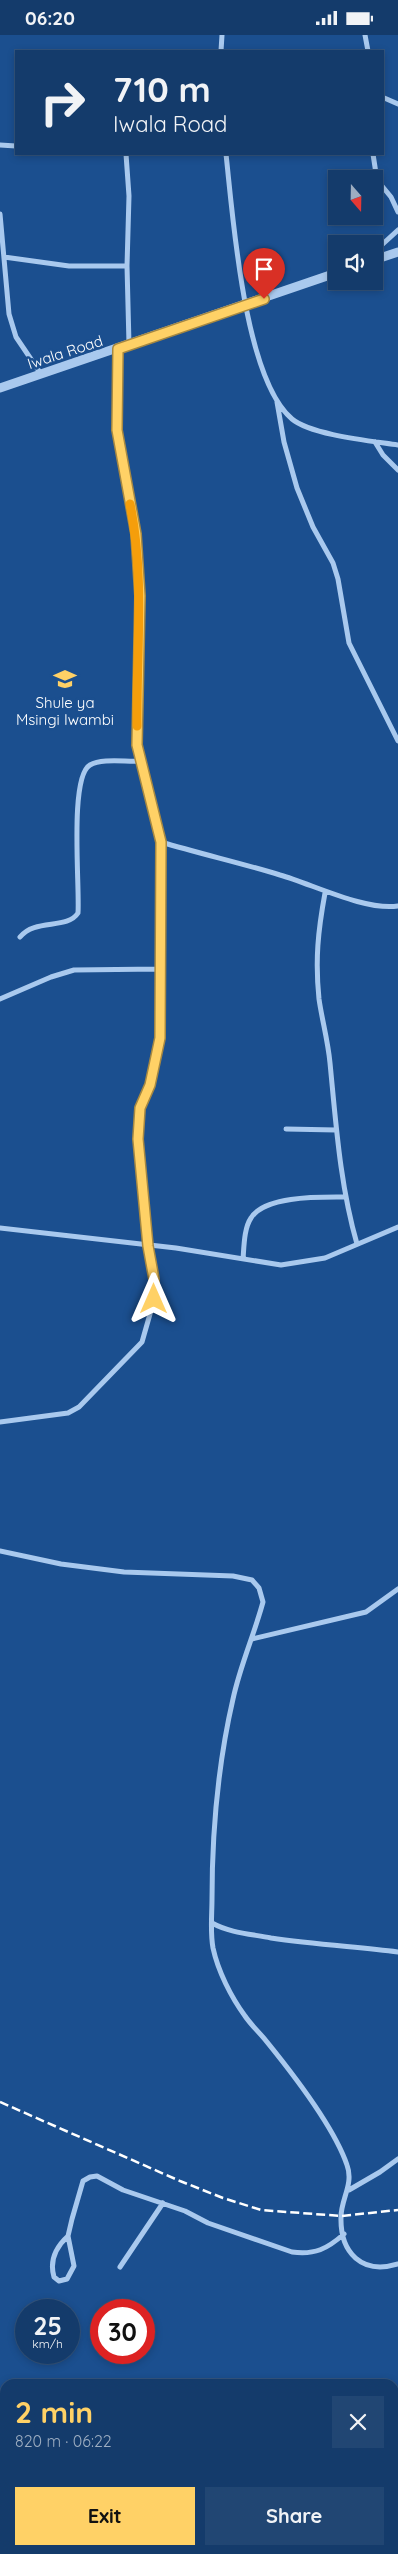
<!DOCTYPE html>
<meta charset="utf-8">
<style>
:root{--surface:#143b6b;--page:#214673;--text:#f1f3f6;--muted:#9dadc1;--line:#33557e;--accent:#ffd166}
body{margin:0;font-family:Quicksand,sans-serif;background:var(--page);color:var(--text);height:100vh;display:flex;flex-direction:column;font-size:19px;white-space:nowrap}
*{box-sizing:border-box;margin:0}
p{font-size:16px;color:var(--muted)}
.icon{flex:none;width:28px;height:28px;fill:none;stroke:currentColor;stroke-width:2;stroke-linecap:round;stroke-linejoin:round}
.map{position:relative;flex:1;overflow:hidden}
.panel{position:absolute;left:0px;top:2344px;width:399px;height:176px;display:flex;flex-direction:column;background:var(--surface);border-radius:15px 15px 0 0;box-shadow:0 2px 8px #0003,0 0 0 1px var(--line)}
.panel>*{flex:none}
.banner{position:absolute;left:15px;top:15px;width:369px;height:105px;border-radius:0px;box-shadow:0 2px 8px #0003,0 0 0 1px var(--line);background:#143b6b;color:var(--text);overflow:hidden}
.needle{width:32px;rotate:160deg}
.controls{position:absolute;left:328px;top:135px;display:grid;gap:10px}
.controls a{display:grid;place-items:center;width:55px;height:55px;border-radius:0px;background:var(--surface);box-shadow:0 2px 8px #0003,0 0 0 1px var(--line);font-size:25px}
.speed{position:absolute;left:15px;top:2264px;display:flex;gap:10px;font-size:25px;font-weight:700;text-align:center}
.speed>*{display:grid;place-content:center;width:65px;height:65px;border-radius:50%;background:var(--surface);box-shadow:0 2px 8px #0003,0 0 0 1px var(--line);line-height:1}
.speed small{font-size:12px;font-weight:400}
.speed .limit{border:8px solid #d22;background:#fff;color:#111}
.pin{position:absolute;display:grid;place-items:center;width:42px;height:42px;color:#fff;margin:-51px -21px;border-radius:50% 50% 50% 0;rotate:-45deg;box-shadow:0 0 5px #0007}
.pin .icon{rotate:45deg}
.me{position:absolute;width:55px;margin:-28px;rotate:0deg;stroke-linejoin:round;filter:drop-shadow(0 0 4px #0008)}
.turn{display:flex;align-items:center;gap:18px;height:105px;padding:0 15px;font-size:22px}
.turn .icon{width:65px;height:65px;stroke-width:2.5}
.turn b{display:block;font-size:35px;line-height:42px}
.round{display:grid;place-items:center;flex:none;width:52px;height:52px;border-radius:0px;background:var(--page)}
.head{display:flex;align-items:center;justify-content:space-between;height:85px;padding:0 15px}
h1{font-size:30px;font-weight:800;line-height:38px;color:var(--accent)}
.primary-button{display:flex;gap:10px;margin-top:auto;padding:10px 15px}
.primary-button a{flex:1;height:58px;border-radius:0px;background:var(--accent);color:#111;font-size:20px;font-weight:800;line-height:58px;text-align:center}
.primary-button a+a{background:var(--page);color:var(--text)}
.status{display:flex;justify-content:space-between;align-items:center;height:35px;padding:0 25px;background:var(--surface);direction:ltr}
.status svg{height:14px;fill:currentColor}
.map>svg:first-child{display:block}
</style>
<div class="status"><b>06:20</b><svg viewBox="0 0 49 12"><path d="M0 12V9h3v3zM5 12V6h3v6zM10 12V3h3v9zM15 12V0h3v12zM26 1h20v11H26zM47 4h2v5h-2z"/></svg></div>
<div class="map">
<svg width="398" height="2519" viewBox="0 0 398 2519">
<rect width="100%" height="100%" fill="#1b4f8f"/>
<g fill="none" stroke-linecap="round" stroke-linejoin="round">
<path stroke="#9cc4f0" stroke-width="2.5" d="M 0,2355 L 5,2359
M 0,2374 L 5,2366
M 0,2459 L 5,2466
M 105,2515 L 111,2519"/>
<path stroke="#a9c9ee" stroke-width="5" d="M 365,0 L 368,16
M 221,16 L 222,0
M 382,62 L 398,69
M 0,110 L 16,111
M 126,119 L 129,161 L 127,231 L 129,309
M 226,119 C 233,182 244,343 292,384 C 311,400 372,406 398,410
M 373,119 L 377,145 L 391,162 L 398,177
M 0,179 L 9,279 L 16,302 L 41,339
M 374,217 L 398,195
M 4,222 L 69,231 L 127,231
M 277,367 L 284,407 L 297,453 L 313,492 L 333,528 L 338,544 L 349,608 L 398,706
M 375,407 L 383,420 L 398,435
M 161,807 C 201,819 241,828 280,840 C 312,849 365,876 398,871
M 325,858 C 318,896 315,925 319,964 C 322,985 328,1006 330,1028 C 336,1089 340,1150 357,1209
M 20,902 C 35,883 67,895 78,878 C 80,853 69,742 90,730 C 102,723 126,727 140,726
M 0,964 L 51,942 L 74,935 L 159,934
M 286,1094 L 336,1095
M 0,1193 L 176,1213 L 281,1230 L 325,1223 L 398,1192
M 243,1224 C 244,1212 244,1193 251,1183 C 265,1160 322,1162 346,1162
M 0,1387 L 68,1378 L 79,1372 L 142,1307 L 152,1272 L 155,1250 L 148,1211 L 138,1104 L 140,1073 L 150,1050 L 160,1003 L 161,807 L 137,709 L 140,561 L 136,499 L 117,395 L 118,314
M 0,1516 L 61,1529 L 124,1537 L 233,1541 L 252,1545 L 259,1553 L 263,1567 C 254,1600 240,1631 233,1664 C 218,1729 212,1798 212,1864 C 212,1879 210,1897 213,1913 C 218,1936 231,1962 245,1981 C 251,1990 260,1998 267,2007 C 293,2039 334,2092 347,2130 C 354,2149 341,2164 341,2182 C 340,2218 362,2240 398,2229
M 252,1604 L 366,1577 L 398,1554
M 212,1888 C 230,1898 251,1899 271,1903 C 313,1909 356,1912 398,1917
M 349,2155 L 380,2137 L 398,2124
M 68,2201 C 56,2212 49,2225 54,2242 L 59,2246 L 67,2244 L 74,2231 L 68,2201 L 72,2184 L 83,2146 L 90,2142 L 97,2141 L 123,2155 L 185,2176 L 208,2188 L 292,2217 C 315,2220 327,2214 344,2199
M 120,2232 L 163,2168"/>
<path stroke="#a9c9ee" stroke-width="9" d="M 374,225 L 398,217
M 0,353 L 336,238"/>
<path stroke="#fff" stroke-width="2.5" stroke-dasharray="9 4" stroke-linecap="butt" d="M 0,2067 L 180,2146 L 223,2163 L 261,2175 L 341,2181 L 398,2175"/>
</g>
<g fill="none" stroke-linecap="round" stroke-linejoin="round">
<defs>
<path id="route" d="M 154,1264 L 154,1244 L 148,1211 L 138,1104 L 140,1073 L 150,1050 L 160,1003 L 161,807 L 137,710 L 140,561 L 136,499 L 117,395 L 118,314 L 264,264"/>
</defs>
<use href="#route" stroke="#a68842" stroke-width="12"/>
<use href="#route" stroke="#ffd166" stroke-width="9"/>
<path stroke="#f59e0b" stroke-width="9" d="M 130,469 C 145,543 136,617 137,691"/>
</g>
<defs>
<symbol id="school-bare" viewBox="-9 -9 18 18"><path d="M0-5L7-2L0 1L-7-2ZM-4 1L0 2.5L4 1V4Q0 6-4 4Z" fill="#ffd166" stroke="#1b4f8f" stroke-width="2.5" paint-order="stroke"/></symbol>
</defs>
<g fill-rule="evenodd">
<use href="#school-bare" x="49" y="628" width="32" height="32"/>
</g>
<g text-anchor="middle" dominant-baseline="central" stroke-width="5" stroke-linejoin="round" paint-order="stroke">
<g font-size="15" fill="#fff" stroke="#1b4f8f">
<text transform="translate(65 317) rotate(-18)">Iwala Road</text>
</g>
<g font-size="15" fill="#fff" stroke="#1b4f8f">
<text x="65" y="667">Shule ya<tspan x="65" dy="17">Msingi Iwambi</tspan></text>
</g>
</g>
</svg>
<div class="controls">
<a><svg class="needle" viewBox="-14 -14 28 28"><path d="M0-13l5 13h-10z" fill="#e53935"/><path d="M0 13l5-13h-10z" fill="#9dadc1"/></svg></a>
<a><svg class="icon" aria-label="sound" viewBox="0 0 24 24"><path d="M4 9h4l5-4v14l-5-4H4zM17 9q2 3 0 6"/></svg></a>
</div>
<div class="speed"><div>25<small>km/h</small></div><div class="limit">30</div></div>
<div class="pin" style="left:264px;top:264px;background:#d93025"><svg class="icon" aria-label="arrive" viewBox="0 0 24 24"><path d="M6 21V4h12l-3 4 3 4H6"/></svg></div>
<svg class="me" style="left:154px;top:1264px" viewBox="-20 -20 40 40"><path d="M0-17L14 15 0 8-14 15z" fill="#ffd166" stroke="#fff" stroke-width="4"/></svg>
<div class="banner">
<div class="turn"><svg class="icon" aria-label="right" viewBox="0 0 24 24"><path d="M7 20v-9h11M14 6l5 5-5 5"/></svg><div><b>710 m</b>Iwala Road</div></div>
</div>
<section class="panel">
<div class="head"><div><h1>2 min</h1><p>820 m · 06:22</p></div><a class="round"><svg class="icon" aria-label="close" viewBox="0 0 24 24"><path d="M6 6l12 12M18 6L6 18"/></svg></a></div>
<div class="primary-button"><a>Exit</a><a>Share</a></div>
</section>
</div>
